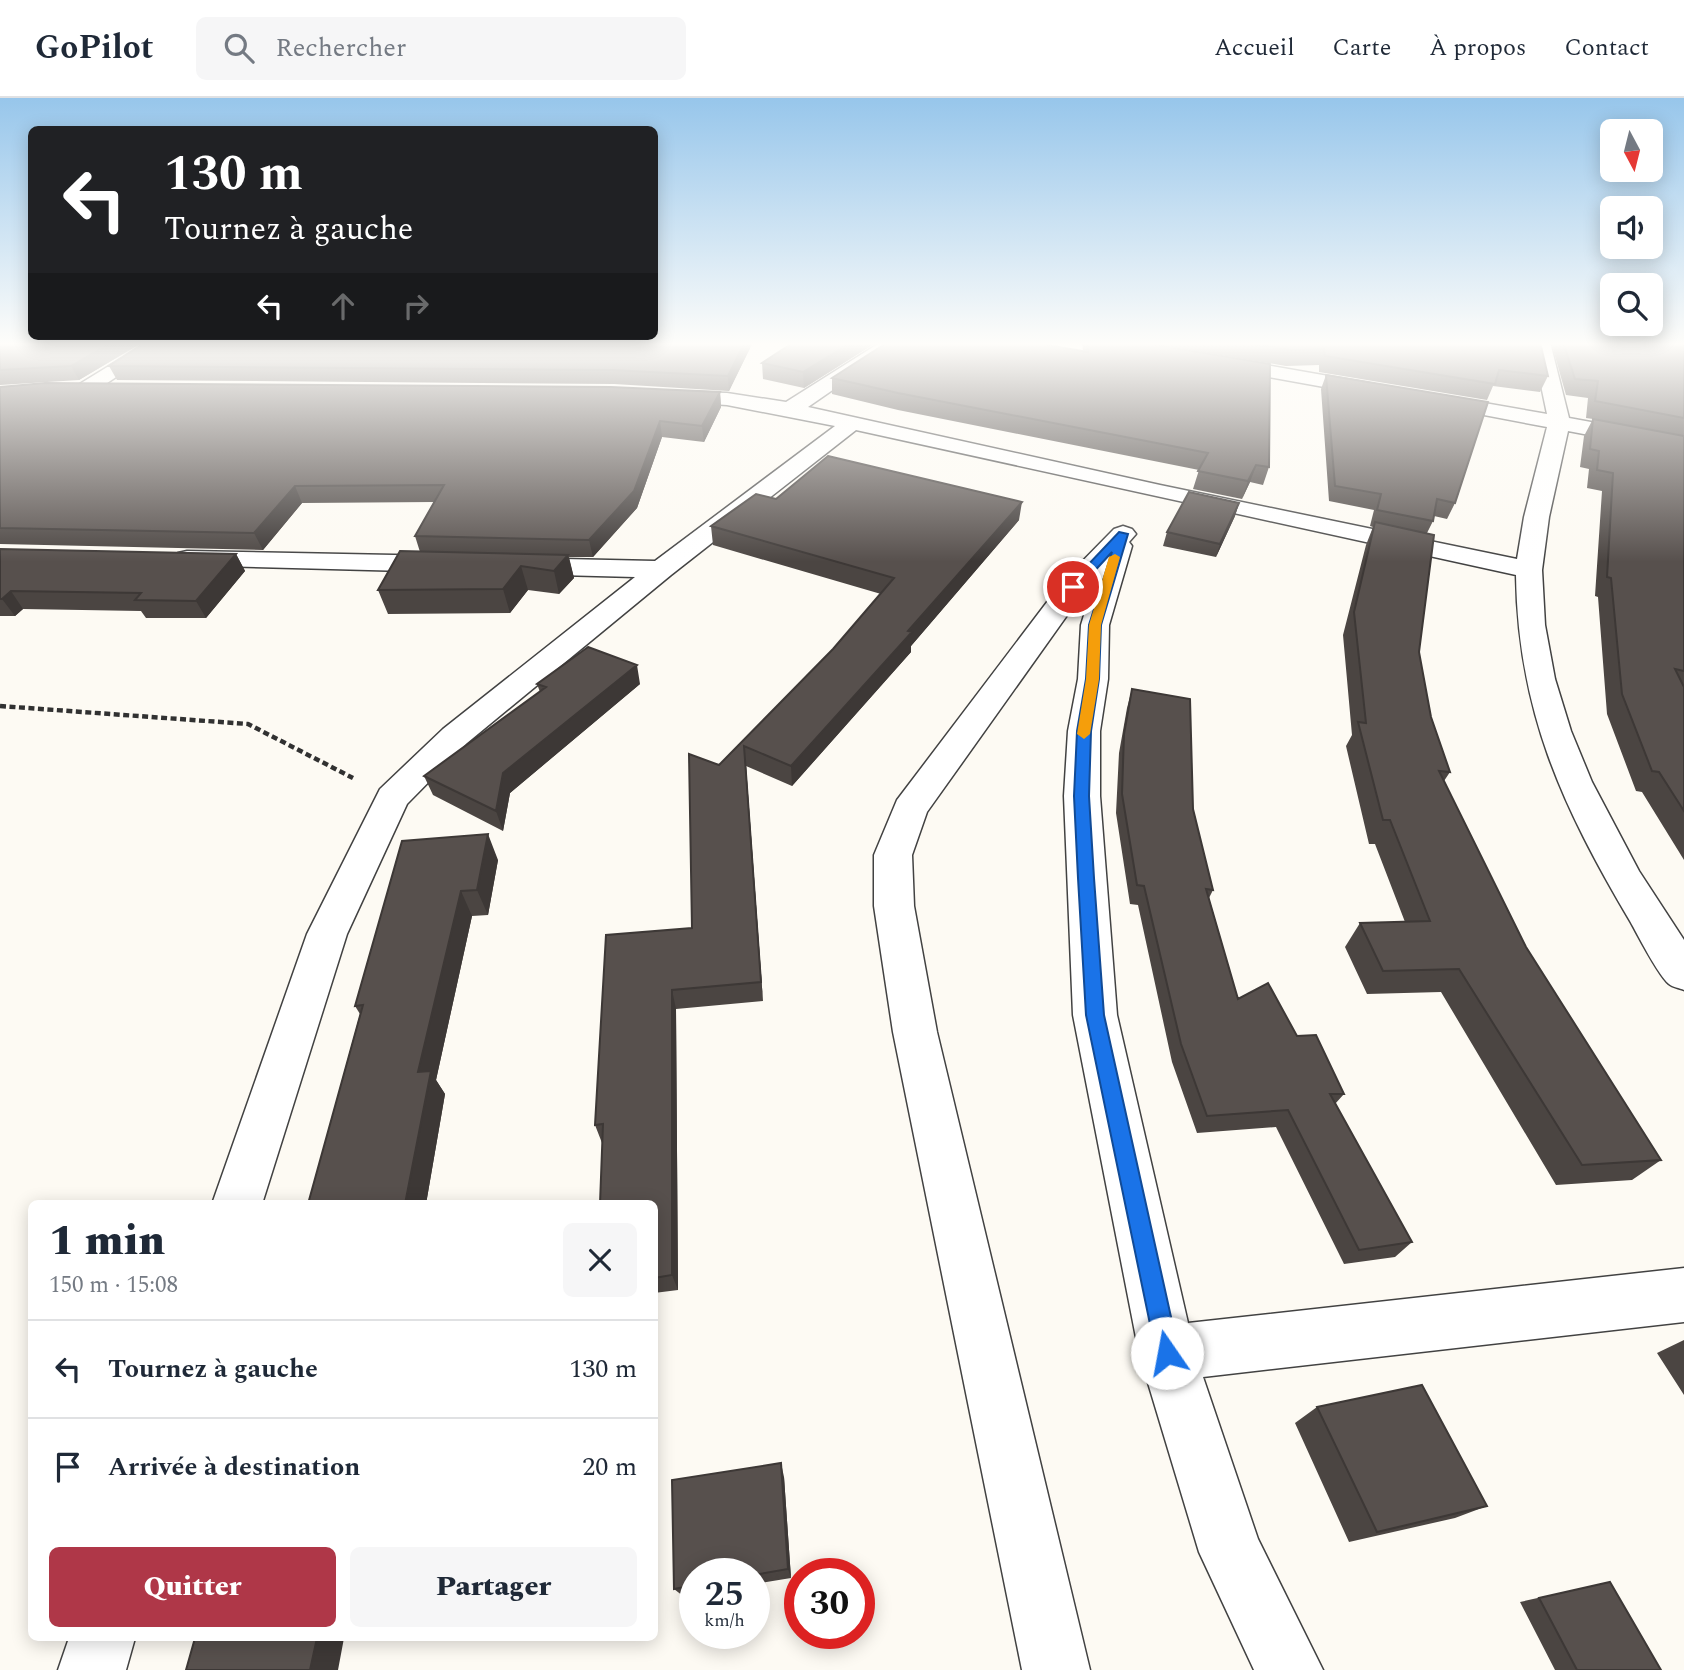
<!DOCTYPE html>
<html lang="fr">
<meta charset="utf-8">
<style>
:root{--surface:#fff;--page:#f6f6f7;--text:#1f2937;--muted:#747a83;--line:#e0e1e3;--accent:#af3748}
body{margin:0;font-family:Spectral,serif;background:var(--page);color:var(--text);height:100vh;display:flex;flex-direction:column;font-size:26px;white-space:nowrap}
*{box-sizing:border-box;margin:0}
p{font-size:23px;color:var(--muted)}
.icon{flex:none;width:38px;height:38px;fill:none;stroke:currentColor;stroke-width:2;stroke-linecap:round;stroke-linejoin:round}
.map{position:relative;flex:1;overflow:hidden}
.panel{position:absolute;left:28px;top:1102px;width:630px;height:441px;display:flex;flex-direction:column;background:var(--surface);border-radius:10px;box-shadow:0 4px 18px #0003}
.panel>*{flex:none}
.hud{position:absolute;left:28px;top:28px;width:630px;height:214px;border-radius:10px;box-shadow:0 4px 18px #0003;background:#202124;color:#fff;overflow:hidden}
.needle{width:46px;rotate:173deg}
.buttons{position:absolute;left:1600px;top:21px;display:grid;gap:14px}
.buttons a{display:grid;place-items:center;width:63px;height:63px;border-radius:10px;background:var(--surface);box-shadow:0 4px 18px #0003;font-size:35px}
.speed{position:absolute;left:679px;top:1460px;display:flex;gap:14px;font-size:35px;font-weight:700;text-align:center}
.speed>*{display:grid;place-content:center;width:91px;height:91px;border-radius:50%;background:var(--surface);box-shadow:0 4px 18px #0003;line-height:1}
.speed small{font-size:18px;font-weight:400}
.speed .limit{border:10px solid #d22;background:#fff;color:#111}
.pin{position:absolute;display:grid;place-items:center;width:60px;height:60px;color:#fff;margin:-30px;border:4px solid #fff;border-radius:50%;box-shadow:0 2px 7px #0007}
.me{position:absolute;width:77px;margin:-38px;rotate:348deg;stroke-linejoin:round;filter:drop-shadow(0 0 5px #0008)}
.turn{display:flex;align-items:center;gap:24px;height:147px;padding:0 21px;font-size:32px}
.turn .icon{width:91px;height:91px;stroke-width:2.5}
.turn b{display:block;font-size:49px;line-height:60px}
.lanes{display:flex;align-items:center;height:66px;padding:0 21px;background:#0003;justify-content:center;gap:35px;direction:ltr}
.lanes .off{opacity:.35}
.round{display:grid;place-items:center;flex:none;width:74px;height:74px;border-radius:10px;background:var(--page)}
.summary{display:flex;align-items:center;justify-content:space-between;height:119px;padding:0 21px}
h1{font-size:42px;font-weight:800;line-height:52px}
.primary-button{display:flex;gap:14px;margin-top:auto;padding:14px 21px}
.primary-button a{flex:1;height:80px;border-radius:10px;background:var(--accent);color:#fff;font-size:28px;font-weight:800;line-height:80px;text-align:center}
.primary-button a+a{background:var(--page);color:var(--text)}
ul{padding:0;list-style:none}
li{display:flex;align-items:center;gap:21px;height:98px;padding:0 21px;border-top:2px solid var(--line)}
li div{flex:1}
li b{display:block;font-size:26px}
li em{font-style:normal}
header{display:flex;align-items:center;gap:42px;box-sizing:border-box;height:98px;padding:0 35px;background:var(--surface);border-bottom:2px solid var(--line)}
header strong{font-size:33px}
nav{display:flex;gap:38px;margin-inline-start:auto;font-size:24px}
.search{width:490px;height:63px;background:var(--page);display:flex;align-items:center;gap:18px;box-sizing:border-box;padding:0 24px;border-radius:10px;color:var(--muted);font-size:26px}
.map>svg:first-child{display:block}
</style>
<header>
<strong>GoPilot</strong>
<div class="search"><svg class="icon" aria-label="search" viewBox="0 0 24 24"><circle cx="10" cy="10" r="6"/><path d="M15 15l6 6"/></svg>Rechercher</div>
<nav><a>Accueil</a><a>Carte</a><a>À propos</a><a>Contact</a></nav>
</header>
<div class="map">
<svg width="1684" height="1572" viewBox="0 0 1684 1572">
<rect width="100%" height="100%" fill="#fdfaf3"/>
<g fill="none" stroke-linecap="round" stroke-linejoin="round">
<defs>
<path id="minor" d="M 148,244 L 169,244 L 92,295 L 78,295 L 75,291 L 78,287 Z
M 881,244 L 902,244 L 808,309 L 1160,387 L 1517,461 L 1524,419 L 1547,329 L 1426,306 L 1423,302 L 1426,298 L 1433,296 L 1547,316 L 1532,244 L 1550,244 L 1569,320 L 1684,341 L 1684,355 L 1568,333 L 1549,419 L 1542,472 L 1545,527 L 1555,581 L 1571,633 L 1592,684 L 1639,773 L 1684,842 L 1684,892 C 1680,890 1672,889 1669,886 C 1658,877 1638,837 1630,823 C 1562,708 1518,613 1516,477 L 856,332 L 671,477 L 467,645 L 407,706 L 347,836 L 262,1106 L 212,1106 L 307,836 L 380,691 L 443,631 L 635,479 L 519,476 L 510,474 L 506,468 L 510,462 L 519,460 L 655,463 L 835,328 L 727,307 L 668,303 L 661,301 L 658,297 L 661,293 L 727,295 L 786,304 Z
M 1220,259 L 1374,286 L 1381,288 L 1384,292 L 1381,296 L 1374,298 L 1213,269 L 1210,265 L 1213,261 Z
M 1123,428 L 1132,431 L 1136,436 L 1129,444 L 1132,448 L 1109,527 L 1108,581 L 1100,633 L 1100,698 L 1117,917 L 1188,1225 L 1684,1170 L 1684,1224 L 1203,1279 L 1258,1441 L 1323,1572 L 1254,1572 L 1199,1454 L 1139,1255 L 1073,917 L 1064,698 L 1068,633 L 1078,581 L 1081,527 L 1095,481 L 1083,495 L 927,714 L 912,757 L 914,808 L 937,934 L 1090,1572 L 1022,1572 L 893,934 L 874,808 L 874,757 L 897,702 L 1063,483 L 1114,431 Z
M 187,453 L 445,458 L 454,460 L 458,466 L 454,472 L 445,474 L 178,467 L 174,461 L 178,455 Z
M 69,1540 L 135,1540 L 126,1572 L 58,1572 Z"/>
</defs>
<use href="#minor" stroke="#424242" stroke-width="3"/>
<path stroke="#313131" stroke-width="4.5" stroke-dasharray="6 3.5" stroke-linecap="butt" d="M 0,608 L 248,626 L 353,680"/>
<use href="#minor" fill="#fff" fill-rule="evenodd"/>
</g>
<path fill="#4b4542" d="M 0,244 L 143,244 L 79,282 L 0,287 Z
M 146,244 L 753,244 L 729,293 L 614,286 L 117,282 L 109,268 Z
M 877,244 L 804,290 L 763,281 L 762,265 Z
M 1082,244 L 1139,244 L 1269,369 L 1263,387 L 1250,384 L 1242,401 L 1193,391 L 1199,372 L 898,312 L 832,296 L 832,280 L 1083,253 Z
M 1142,244 L 1540,244 L 1548,278 L 1540,294 L 1493,288 L 1487,302 L 1319,274 L 1319,267 L 1286,268 Z
M 1551,244 L 1684,244 L 1684,762 L 1642,694 L 1636,693 L 1607,616 L 1598,499 L 1595,498 L 1602,393 L 1587,390 L 1589,371 L 1580,369 L 1584,338 L 1593,321 L 1586,320 L 1588,300 L 1566,297 Z
M 1326,277 L 1455,405 L 1447,421 L 1434,418 L 1433,423 L 1427,435 L 1419,554 L 1431,619 L 1450,674 L 1444,683 L 1526,849 L 1661,1062 L 1632,1082 L 1556,1087 L 1441,894 L 1367,896 L 1345,849 L 1360,825 L 1405,824 L 1375,746 L 1369,746 L 1346,648 L 1352,637 L 1343,537 L 1366,447 L 1373,429 L 1370,428 L 1374,412 L 1329,403 L 1321,291 Z
M 0,289 L 720,294 L 721,309 L 704,344 L 662,339 L 637,410 L 593,459 L 569,459 L 574,480 L 559,496 L 528,492 L 510,515 L 388,516 L 378,492 L 420,454 L 415,438 L 434,404 L 302,405 L 263,452 L 0,446 Z
M 776,401 L 1019,422 L 911,548 L 911,554 L 792,688 L 746,668 L 763,903 L 676,911 L 678,1192 L 654,1195 L 654,1106 L 602,1045 L 595,1027 L 692,830 L 719,667 L 833,551 L 881,496 L 713,447 L 711,428 Z
M 1239,405 L 1235,418 L 1216,459 L 1163,448 L 1167,434 Z
M 0,451 L 236,456 L 245,473 L 206,520 L 146,520 L 141,513 L 23,511 L 15,518 L 0,518 Z
M 537,586 L 640,586 L 510,695 L 503,733 L 433,697 L 424,678 L 540,594 Z
M 1132,591 L 1193,711 L 1213,792 L 1209,800 L 1238,901 L 1297,938 L 1344,996 L 1335,1006 L 1412,1144 L 1395,1159 L 1344,1166 L 1276,1029 L 1197,1035 L 1172,964 L 1138,807 L 1130,806 L 1116,715 L 1119,655 L 1127,610 Z
M 402,743 L 498,762 L 488,817 L 472,818 L 436,982 L 445,996 L 426,1106 L 308,1106 L 360,916 L 355,908 Z
M 1684,1242 L 1684,1297 L 1657,1255 Z
M 1317,1309 L 1487,1408 L 1455,1420 L 1349,1444 L 1295,1325 Z
M 784,1379 L 791,1480 L 754,1486 L 754,1475 L 695,1475 L 695,1496 L 683,1498 L 674,1491 Z
M 1610,1484 L 1661,1572 L 1555,1572 L 1520,1504 Z"/>
<path fill="#3d3836" d="M 112,244 L 143,244 L 79,282 L 71,268 Z
M 745,244 L 753,244 L 729,293 L 728,278 Z
M 852,244 L 877,244 L 804,290 L 803,274 Z
M 720,294 L 721,309 L 704,344 L 702,328 Z
M 660,323 L 662,339 L 637,410 L 593,459 L 589,442 Z
M 1256,367 L 1250,384 L 1242,401 L 1248,383 Z
M 295,388 L 302,405 L 263,452 L 254,435 Z
M 1022,404 L 1019,422 L 911,548 L 911,554 L 792,688 L 791,668 Z
M 1239,405 L 1235,418 L 1216,459 L 1220,446 Z
M 236,456 L 245,473 L 206,520 L 196,503 Z
M 568,457 L 574,480 L 559,496 L 554,473 Z
M 521,468 L 528,492 L 510,515 L 503,491 Z
M 11,493 L 23,511 L 15,518 L 2,501 Z
M 637,567 L 640,586 L 510,695 L 503,733 L 496,713 L 503,675 Z
M 744,648 L 746,668 L 763,903 L 761,884 Z
M 488,736 L 498,762 L 488,817 L 477,792 Z
M 461,793 L 472,818 L 436,982 L 445,996 L 426,1106 L 405,1106 L 418,974 Z
M 672,892 L 676,911 L 678,1192 L 672,1177 Z
M 781,1365 L 784,1379 L 791,1480 L 788,1471 Z
M 317,1540 L 344,1540 L 338,1572 L 310,1572 Z"/>
<path fill="#57504d" stroke="#3d3836" stroke-width="2" d="M 0,244 L 112,244 L 71,268 L 0,272 Z
M 146,244 L 745,244 L 728,278 L 612,272 L 109,268 Z
M 794,244 L 852,244 L 803,274 L 762,265 Z
M 888,244 L 1031,244 L 1088,254 L 1087,244 L 1139,244 L 1270,266 L 1269,369 L 1256,367 L 1248,383 L 1198,373 L 1208,355 L 898,295 L 832,280 Z
M 1239,244 L 1540,244 L 1548,278 L 1499,272 L 1495,286 L 1325,258 L 1324,251 L 1291,252 Z
M 1563,244 L 1684,244 L 1684,320 L 1595,303 L 1598,283 L 1575,281 Z
M 1326,277 L 1488,304 L 1455,405 L 1437,401 L 1433,423 L 1377,412 L 1381,396 L 1335,388 Z
M 45,285 L 611,289 L 720,294 L 702,328 L 660,323 L 634,393 L 589,442 L 415,438 L 444,387 L 295,388 L 254,435 L 0,430 L 0,289 Z
M 1593,321 L 1684,338 L 1684,573 L 1675,571 L 1684,589 L 1684,713 L 1659,674 L 1652,673 L 1622,596 L 1611,480 L 1607,479 L 1613,375 L 1597,372 L 1599,353 L 1590,351 Z
M 828,358 L 1022,404 L 908,533 L 912,534 L 791,668 L 744,648 L 761,884 L 672,892 L 672,1177 L 654,1180 L 654,1106 L 600,1106 L 603,1026 L 595,1027 L 606,837 L 692,830 L 689,656 L 719,667 L 833,551 L 894,480 L 711,428 L 756,396 L 776,401 Z
M 1189,394 L 1239,405 L 1220,446 L 1167,434 Z
M 1375,424 L 1434,437 L 1419,554 L 1431,619 L 1450,674 L 1439,673 L 1526,849 L 1661,1062 L 1582,1067 L 1459,871 L 1383,873 L 1360,825 L 1430,823 L 1390,722 L 1383,722 L 1358,624 L 1366,625 L 1354,514 Z
M 0,451 L 236,456 L 196,503 L 135,502 L 141,495 L 11,493 L 2,501 L 0,501 Z
M 400,453 L 568,457 L 554,473 L 521,468 L 503,491 L 378,492 Z
M 588,549 L 637,567 L 503,675 L 496,713 L 424,678 L 546,589 L 537,586 Z
M 1132,591 L 1190,601 L 1193,711 L 1213,792 L 1206,791 L 1238,901 L 1268,885 L 1297,938 L 1316,937 L 1344,996 L 1330,996 L 1412,1144 L 1359,1152 L 1288,1012 L 1207,1018 L 1181,946 L 1144,788 L 1137,787 L 1122,696 L 1124,636 Z
M 488,736 L 477,792 L 461,793 L 418,974 L 431,973 L 405,1106 L 308,1106 L 363,907 L 355,908 L 402,743 Z
M 1422,1287 L 1487,1408 L 1377,1434 L 1317,1309 Z
M 781,1365 L 788,1471 L 754,1477 L 754,1475 L 695,1475 L 695,1487 L 674,1491 L 672,1382 Z
M 1610,1484 L 1661,1572 L 1577,1572 L 1539,1500 Z
M 195,1540 L 317,1540 L 310,1572 L 186,1572 Z"/>
<linearGradient id="sky" x2="0" y2="1"><stop stop-color="#97c6eb"/><stop offset="0.53" stop-color="#fefdfa"/><stop offset="1" stop-color="#fefdfa" stop-opacity="0"/></linearGradient>
<rect width="1684" height="464" fill="url(#sky)"/>
<path fill="#1a73e8" stroke="#114b97" stroke-width="2" d="M 1119,434 L 1128,436 L 1101,527 L 1099,581 L 1091,633 L 1089,698 L 1094,780 L 1104,917 L 1179,1255 L 1176,1263 L 1167,1266 L 1159,1263 L 1156,1255 L 1086,917 L 1078,780 L 1074,698 L 1077,633 L 1086,581 L 1089,527 L 1112,454 L 1077,492 L 1067,489 Z"/>
<path fill="#f59e0b" d="M 1115,456 L 1120,459 L 1101,527 L 1099,581 L 1090,636 L 1084,641 L 1077,636 L 1086,581 L 1089,527 L 1109,459 Z"/>
</svg>
<div class="buttons">
<a><svg class="needle" viewBox="-14 -14 28 28"><path d="M0-13l5 13h-10z" fill="#e53935"/><path d="M0 13l5-13h-10z" fill="#747a83"/></svg></a>
<a><svg class="icon" aria-label="sound" viewBox="0 0 24 24"><path d="M4 9h4l5-4v14l-5-4H4zM17 9q2 3 0 6"/></svg></a>
<a><svg class="icon" aria-label="search" viewBox="0 0 24 24"><circle cx="10" cy="10" r="6"/><path d="M15 15l6 6"/></svg></a>
</div>
<div class="speed"><div>25<small>km/h</small></div><div class="limit">30</div></div>
<div class="pin" style="left:1073px;top:489px;background:#d93025"><svg class="icon" aria-label="arrive" viewBox="0 0 24 24"><path d="M6 21V4h12l-3 4 3 4H6"/></svg></div>
<svg class="me" style="left:1167px;top:1255px" viewBox="-20 -20 40 40"><circle r="19" fill="#fff"/><path d="M0-13L10 11 0 6-10 11z" fill="#1a73e8"/></svg>
<div class="hud">
<div class="turn"><svg class="icon" aria-label="left" viewBox="0 0 24 24"><path d="M17 20v-9H6M10 6l-5 5 5 5"/></svg><div><b>130 m</b>Tournez à gauche</div></div>
<div class="lanes"><svg class="icon" aria-label="left" viewBox="0 0 24 24"><path d="M17 20v-9H6M10 6l-5 5 5 5"/></svg><svg class="icon off" aria-label="ahead" viewBox="0 0 24 24"><path d="M12 20V5M6 11l6-6 6 6"/></svg><svg class="icon off" aria-label="right" viewBox="0 0 24 24"><path d="M7 20v-9h11M14 6l5 5-5 5"/></svg></div>
</div>
<section class="panel">
<div class="summary"><div><h1>1 min</h1><p>150 m · 15:08</p></div><a class="round"><svg class="icon" aria-label="close" viewBox="0 0 24 24"><path d="M6 6l12 12M18 6L6 18"/></svg></a></div>
<ul>
<li><svg class="icon" aria-label="left" viewBox="0 0 24 24"><path d="M17 20v-9H6M10 6l-5 5 5 5"/></svg><div><b>Tournez à gauche</b></div><em>130 m</em></li>
<li><svg class="icon" aria-label="arrive" viewBox="0 0 24 24"><path d="M6 21V4h12l-3 4 3 4H6"/></svg><div><b>Arrivée à destination</b></div><em>20 m</em></li>
</ul>
<div class="primary-button"><a>Quitter</a><a>Partager</a></div>
</section>
</div>
